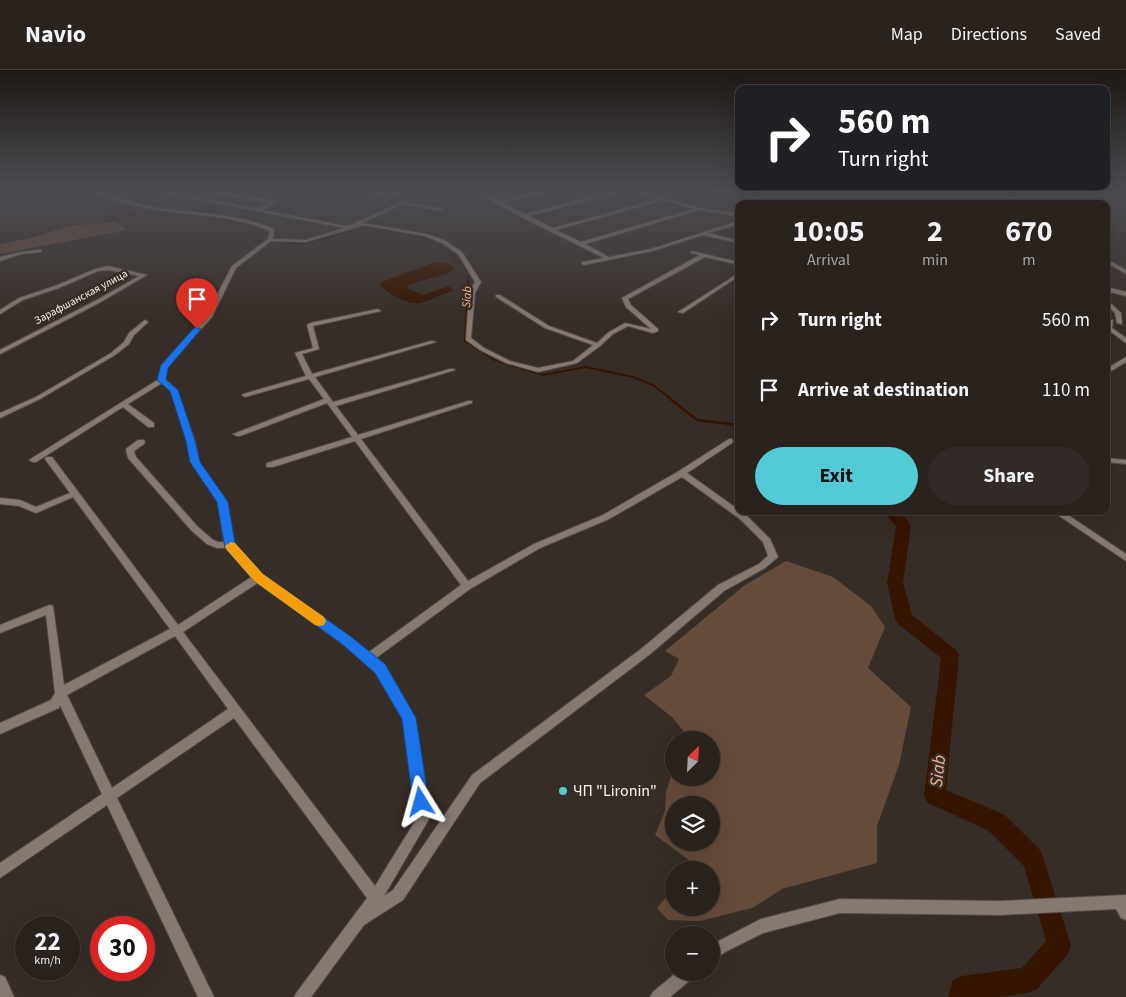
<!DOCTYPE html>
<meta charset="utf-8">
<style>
:root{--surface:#29221d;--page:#312a26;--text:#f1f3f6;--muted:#a5a4a4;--line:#453f3b;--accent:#52cbd7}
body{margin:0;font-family:"Source Sans 3",sans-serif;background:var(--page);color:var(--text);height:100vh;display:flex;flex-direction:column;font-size:19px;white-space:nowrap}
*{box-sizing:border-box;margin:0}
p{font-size:16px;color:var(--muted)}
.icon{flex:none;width:28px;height:28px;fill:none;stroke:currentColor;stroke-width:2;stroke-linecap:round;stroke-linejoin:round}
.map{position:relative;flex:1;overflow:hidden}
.drawer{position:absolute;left:735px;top:130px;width:375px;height:315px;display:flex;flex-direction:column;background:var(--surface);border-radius:10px;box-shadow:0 5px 20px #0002,0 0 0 1px var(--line)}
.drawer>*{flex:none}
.banner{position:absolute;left:735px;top:15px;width:375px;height:105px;border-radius:10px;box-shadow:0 5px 20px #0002,0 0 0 1px var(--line);background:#202124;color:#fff;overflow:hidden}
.needle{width:32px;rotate:24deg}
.buttons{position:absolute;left:665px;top:661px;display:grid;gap:10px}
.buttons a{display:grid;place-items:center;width:55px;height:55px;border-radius:50%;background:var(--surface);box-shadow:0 5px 20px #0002,0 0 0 1px var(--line);font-size:25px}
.speed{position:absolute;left:15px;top:846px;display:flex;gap:10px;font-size:25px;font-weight:700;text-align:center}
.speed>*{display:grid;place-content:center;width:65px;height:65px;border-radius:50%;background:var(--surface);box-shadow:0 5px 20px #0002,0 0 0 1px var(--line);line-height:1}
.speed small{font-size:12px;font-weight:400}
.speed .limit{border:8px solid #d22;background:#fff;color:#111}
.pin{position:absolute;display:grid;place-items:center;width:42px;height:42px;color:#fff;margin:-51px -21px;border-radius:50% 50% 50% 0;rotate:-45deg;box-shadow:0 0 5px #0007}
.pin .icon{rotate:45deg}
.me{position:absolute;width:55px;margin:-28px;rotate:352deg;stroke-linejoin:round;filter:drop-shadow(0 0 4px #0008)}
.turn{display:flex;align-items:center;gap:18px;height:105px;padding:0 20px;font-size:22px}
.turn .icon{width:65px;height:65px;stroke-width:2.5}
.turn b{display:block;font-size:35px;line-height:42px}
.eta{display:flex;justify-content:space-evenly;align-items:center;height:85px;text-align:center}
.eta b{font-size:30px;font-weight:700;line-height:35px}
.cta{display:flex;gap:10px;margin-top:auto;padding:10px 20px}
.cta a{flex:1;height:58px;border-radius:30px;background:var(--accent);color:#111;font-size:20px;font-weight:700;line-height:58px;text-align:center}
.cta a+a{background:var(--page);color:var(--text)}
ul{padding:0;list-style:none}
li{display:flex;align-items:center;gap:15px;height:70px;padding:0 20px}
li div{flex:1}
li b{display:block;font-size:19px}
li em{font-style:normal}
header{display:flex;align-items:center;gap:30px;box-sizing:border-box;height:70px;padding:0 25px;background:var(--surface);border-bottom:1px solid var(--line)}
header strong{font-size:24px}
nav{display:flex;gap:28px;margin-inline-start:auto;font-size:18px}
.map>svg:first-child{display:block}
</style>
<header>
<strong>Navio</strong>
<nav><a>Map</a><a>Directions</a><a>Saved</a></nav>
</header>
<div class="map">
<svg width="1126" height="927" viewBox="0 0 1126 927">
<rect width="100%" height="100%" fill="#372d27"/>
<path fill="#654b3a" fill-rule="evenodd" d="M 116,152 L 127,160 L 0,184 L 0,174 L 31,168 L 69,156 Z
M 786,491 L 833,507 L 871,536 L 885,557 L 868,598 L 911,637 L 899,695 L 877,756 L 877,793 L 782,819 L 752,838 L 700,851 L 668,850 L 657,838 L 674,818 L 674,838 L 711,838 L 711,800 L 688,800 L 693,793 L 655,765 L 665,741 L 666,722 L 674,697 L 674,708 L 711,708 L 711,670 L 683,670 L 685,663 L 673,648 L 644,625 L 671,606 L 679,589 L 665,581 L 745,515 ZM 674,735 L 711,735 L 711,772 L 674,772 Z"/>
<path fill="#361500" d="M 436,192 C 443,193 451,193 455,199 L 447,204 L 410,214 L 407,218 L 423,225 L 449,216 L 453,220 C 443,224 430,231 420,233 C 407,235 385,223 379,213 Z"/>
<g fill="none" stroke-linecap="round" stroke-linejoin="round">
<path stroke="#361500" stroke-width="1" d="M 0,131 L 77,132 L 141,147 L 215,146 L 238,152 L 253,171 L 306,174 L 366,157 L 427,169 L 451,184 L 456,191 L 469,199 L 468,212"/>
<path stroke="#361500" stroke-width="2" d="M 468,211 L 465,271 L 495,290 L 543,305 L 586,297 L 633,307 L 653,315 L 670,328"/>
<path stroke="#361500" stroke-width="2.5" d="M 668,327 L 697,350 L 739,355"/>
<path fill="#361500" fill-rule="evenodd" d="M 817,441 L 840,441 L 838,444 L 819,444 Z
M 879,441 L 900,441 L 911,455 L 903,513 L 912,545 L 956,580 L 959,585 L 946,720 L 1005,745 L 1041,781 L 1071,875 L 1068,884 L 1037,919 L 1028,923 L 997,927 L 948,927 L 953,910 L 962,906 L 1022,898 L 1046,871 L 1024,796 L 989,761 L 928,733 L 924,726 L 941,588 L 898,554 L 895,549 L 887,513 L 896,456 L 887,446 L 881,444 Z"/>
<defs>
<path id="minor" d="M 96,122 L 103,122 C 119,128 135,134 152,137 C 194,144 233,142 274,159 L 273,169 L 305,170 L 345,158 L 159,122 L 169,122 L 257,139 L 270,133 L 211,122 L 223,122 L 274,131 L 275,133 L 262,140 L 346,156 L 351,155 L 402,132 L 444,139 L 442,141 L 403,134 L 362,153 L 426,164 L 446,171 L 462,182 L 481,212 L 475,223 L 471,268 L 484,278 L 510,291 L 538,298 L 573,291 L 593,275 L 545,258 L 496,227 L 496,225 L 500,225 L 549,256 L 597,273 L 609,262 L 625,253 L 651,259 L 626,237 L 622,228 L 700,185 L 691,183 L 691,181 L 739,192 L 739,195 L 705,187 L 628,229 L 631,235 L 658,259 L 658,261 L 653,263 L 628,256 L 613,264 L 600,276 L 577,293 L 538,302 L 506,293 L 480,280 L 466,270 L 469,223 L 475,212 L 458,184 L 442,173 L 425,166 L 364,155 L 305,172 L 271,171 L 236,198 L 212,247 L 166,297 L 165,309 L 177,320 L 195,371 L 199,392 L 226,432 L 233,474 L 262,505 L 369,582 L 461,515 L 355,371 L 273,397 L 267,397 L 266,395 L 267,393 L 352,367 L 327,333 L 240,366 L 237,366 L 233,364 L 324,329 L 309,309 L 245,327 L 242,325 L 243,324 L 306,306 L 295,283 L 313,278 L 307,255 L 310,253 L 378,239 L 381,241 L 313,256 L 319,279 L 302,284 L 312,304 L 431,271 L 436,272 L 315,307 L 333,332 L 450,299 L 454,299 L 455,300 L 336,336 L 358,365 L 468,331 L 472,331 L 472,333 L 361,369 L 468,511 L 534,474 L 603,445 L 679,401 L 729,369 L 732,369 L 733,371 L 732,373 L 687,403 L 739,440 L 739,441 L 746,445 L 770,469 L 778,487 L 765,498 L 724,521 L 649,585 L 480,713 L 403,830 L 364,855 L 311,927 L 294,927 L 297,922 L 367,828 L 234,648 L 117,728 L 214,927 L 198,927 L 107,735 L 0,808 L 0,793 L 102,724 L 60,635 L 59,638 L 0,664 L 0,653 L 51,630 L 55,623 L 46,545 L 0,563 L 0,555 L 47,536 L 50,535 L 53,536 L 64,615 L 170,559 L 73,427 L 36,443 L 19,436 L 0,434 L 0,428 L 20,430 L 36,437 L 70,423 L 45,389 L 46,387 L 52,387 L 178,555 L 253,506 L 227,478 L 217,478 L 207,474 L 191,460 L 128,388 L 126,380 L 127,378 L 138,370 L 144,370 L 145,372 L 144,374 L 134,381 L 136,387 L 197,456 L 213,470 L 218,472 L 224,472 L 218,432 L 191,392 L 187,371 L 171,321 L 162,313 L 128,334 L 154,353 L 154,357 L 148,357 L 123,337 L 36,392 L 33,392 L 29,390 L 159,309 L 161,296 L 206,246 L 232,196 L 268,169 L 270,161 C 231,144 192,146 152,139 C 133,136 113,130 96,122 ZM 682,407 L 740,449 L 763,472 L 768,486 L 759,494 L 718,515 L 641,579 L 472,705 L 393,820 L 384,826 L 429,749 L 415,648 L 384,596 L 376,588 L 470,519 L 540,478 L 609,449 ZM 259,512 L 365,591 L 376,602 L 404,649 L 417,748 L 375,816 L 183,562 ZM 175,566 L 228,639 L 112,718 L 67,625 Z
M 367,122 L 390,125 L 395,122 L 401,122 L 390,127 Z
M 476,122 L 482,122 L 500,131 L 537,122 L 546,122 L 503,133 L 525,144 L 612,122 L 620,122 L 529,146 L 553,158 L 660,129 L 639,122 L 647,122 L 699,138 L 739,144 L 739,146 L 699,140 L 585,174 L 609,187 L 651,179 L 739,151 L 739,154 L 708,163 L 739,171 L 739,173 L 703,165 L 652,181 L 584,195 L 582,194 L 582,192 L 604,188 L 521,147 ZM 664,130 L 694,139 L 581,172 L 556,160 Z
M 1000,124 L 1033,133 L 1033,134 L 1026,134 L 999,126 Z
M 753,127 L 777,133 L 777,134 L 769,134 L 752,129 Z
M 39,180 L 41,180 L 41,182 L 21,184 L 0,191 L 0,187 L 21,182 Z
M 1106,189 L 1126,200 L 1126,204 L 1106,192 Z
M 108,196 L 147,205 L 99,233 L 0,284 L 0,280 L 95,231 L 139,206 L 108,200 L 98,201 L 59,218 L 23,230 L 0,244 L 0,240 L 19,228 L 55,216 L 95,199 Z
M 739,203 L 739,206 L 683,243 L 678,242 Z
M 1106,217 L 1126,222 L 1126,226 L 1106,221 Z
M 1106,229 L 1121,243 L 1122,254 L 1117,253 L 1115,243 L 1106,234 Z
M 145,250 L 148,252 L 147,253 L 134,265 L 129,274 L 115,285 L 40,329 L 0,348 L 0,343 L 36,327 L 111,283 L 124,272 L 129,263 Z
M 1109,250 L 1113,250 L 1112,258 L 1126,268 L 1126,273 L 1107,259 Z
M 1126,287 L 1126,292 L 1106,304 L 1106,299 Z
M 1106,388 L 1126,390 L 1126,394 L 1106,392 Z
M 1052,441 L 1062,441 L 1126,484 L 1126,491 Z
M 1126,825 L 1126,850 L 1121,848 L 1116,839 L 1000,845 L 840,843 L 763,863 L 727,881 L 711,891 L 711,875 L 761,849 L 840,829 L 1000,831 Z
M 677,902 L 696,902 L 694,907 L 670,927 L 650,927 L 653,922 Z
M 0,905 L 5,907 L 14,927 L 0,927 Z"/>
</defs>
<use href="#minor" stroke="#534a45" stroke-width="2"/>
<use href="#minor" fill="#857972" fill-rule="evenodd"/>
</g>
<linearGradient id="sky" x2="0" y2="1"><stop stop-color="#1e1915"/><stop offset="0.48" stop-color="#4d4c52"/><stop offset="1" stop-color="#4d4c52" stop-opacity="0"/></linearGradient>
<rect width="1126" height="252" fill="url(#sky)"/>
<path fill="#1a73e8" stroke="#114b97" d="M 195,257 L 201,259 L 168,298 L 166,310 L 178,320 L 195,371 L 200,392 L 228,432 L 235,473 L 263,504 L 350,566 L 385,594 L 416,648 L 429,732 L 427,737 L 421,740 L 415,737 L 413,732 L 402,649 L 375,603 L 341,573 L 254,511 L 225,478 L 217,432 L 190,392 L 186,371 L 170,321 L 157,310 L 161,295 Z"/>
<path fill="#f59e0b" d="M 231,472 L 235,473 L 263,504 L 324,547 L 326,551 L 324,555 L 319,556 L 315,555 L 254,511 L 226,479 L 225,476 Z"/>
<circle fill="#52cbd7" stroke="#372d27" stroke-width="2" cx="563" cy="721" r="5"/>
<g text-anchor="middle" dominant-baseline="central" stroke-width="5" stroke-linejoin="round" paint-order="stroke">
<g font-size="11" fill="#f9f3ee" stroke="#372d27">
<text transform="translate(81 227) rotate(-28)">Зарафшанская улица</text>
</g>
<g font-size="12" font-style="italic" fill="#f4b48a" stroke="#372d27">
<text transform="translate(467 227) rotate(-87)">Siab</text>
</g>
<g font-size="16" fill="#f9f3ee" stroke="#372d27" text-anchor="start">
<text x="573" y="721">ЧП "Lironin"</text>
</g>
<g font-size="18" font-style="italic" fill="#f4b48a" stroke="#372d27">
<text transform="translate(938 701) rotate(-84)">Siab</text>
</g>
</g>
</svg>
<div class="buttons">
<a><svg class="needle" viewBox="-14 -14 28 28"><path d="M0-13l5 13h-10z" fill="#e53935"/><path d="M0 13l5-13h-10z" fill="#a5a4a4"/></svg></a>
<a><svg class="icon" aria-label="layers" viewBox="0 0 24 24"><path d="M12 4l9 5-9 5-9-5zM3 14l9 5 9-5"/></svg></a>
<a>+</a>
<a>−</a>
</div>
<div class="speed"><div>22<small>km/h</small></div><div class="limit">30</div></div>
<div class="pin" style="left:197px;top:259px;background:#d93025"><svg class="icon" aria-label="arrive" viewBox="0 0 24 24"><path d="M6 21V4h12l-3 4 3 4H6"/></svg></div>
<svg class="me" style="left:421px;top:732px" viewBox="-20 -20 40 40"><path d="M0-17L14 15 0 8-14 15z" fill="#1a73e8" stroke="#fff" stroke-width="4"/></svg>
<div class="banner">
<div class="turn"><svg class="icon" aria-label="right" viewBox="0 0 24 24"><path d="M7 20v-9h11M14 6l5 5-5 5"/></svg><div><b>560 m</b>Turn right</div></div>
</div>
<section class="drawer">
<div class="eta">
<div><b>10:05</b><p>Arrival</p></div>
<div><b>2</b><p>min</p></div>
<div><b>670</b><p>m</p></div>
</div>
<ul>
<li><svg class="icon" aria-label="right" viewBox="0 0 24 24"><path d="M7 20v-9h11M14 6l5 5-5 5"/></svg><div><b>Turn right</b></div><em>560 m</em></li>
<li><svg class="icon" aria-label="arrive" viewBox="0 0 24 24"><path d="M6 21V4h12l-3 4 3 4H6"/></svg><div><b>Arrive at destination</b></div><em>110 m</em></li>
</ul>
<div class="cta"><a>Exit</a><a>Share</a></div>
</section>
</div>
